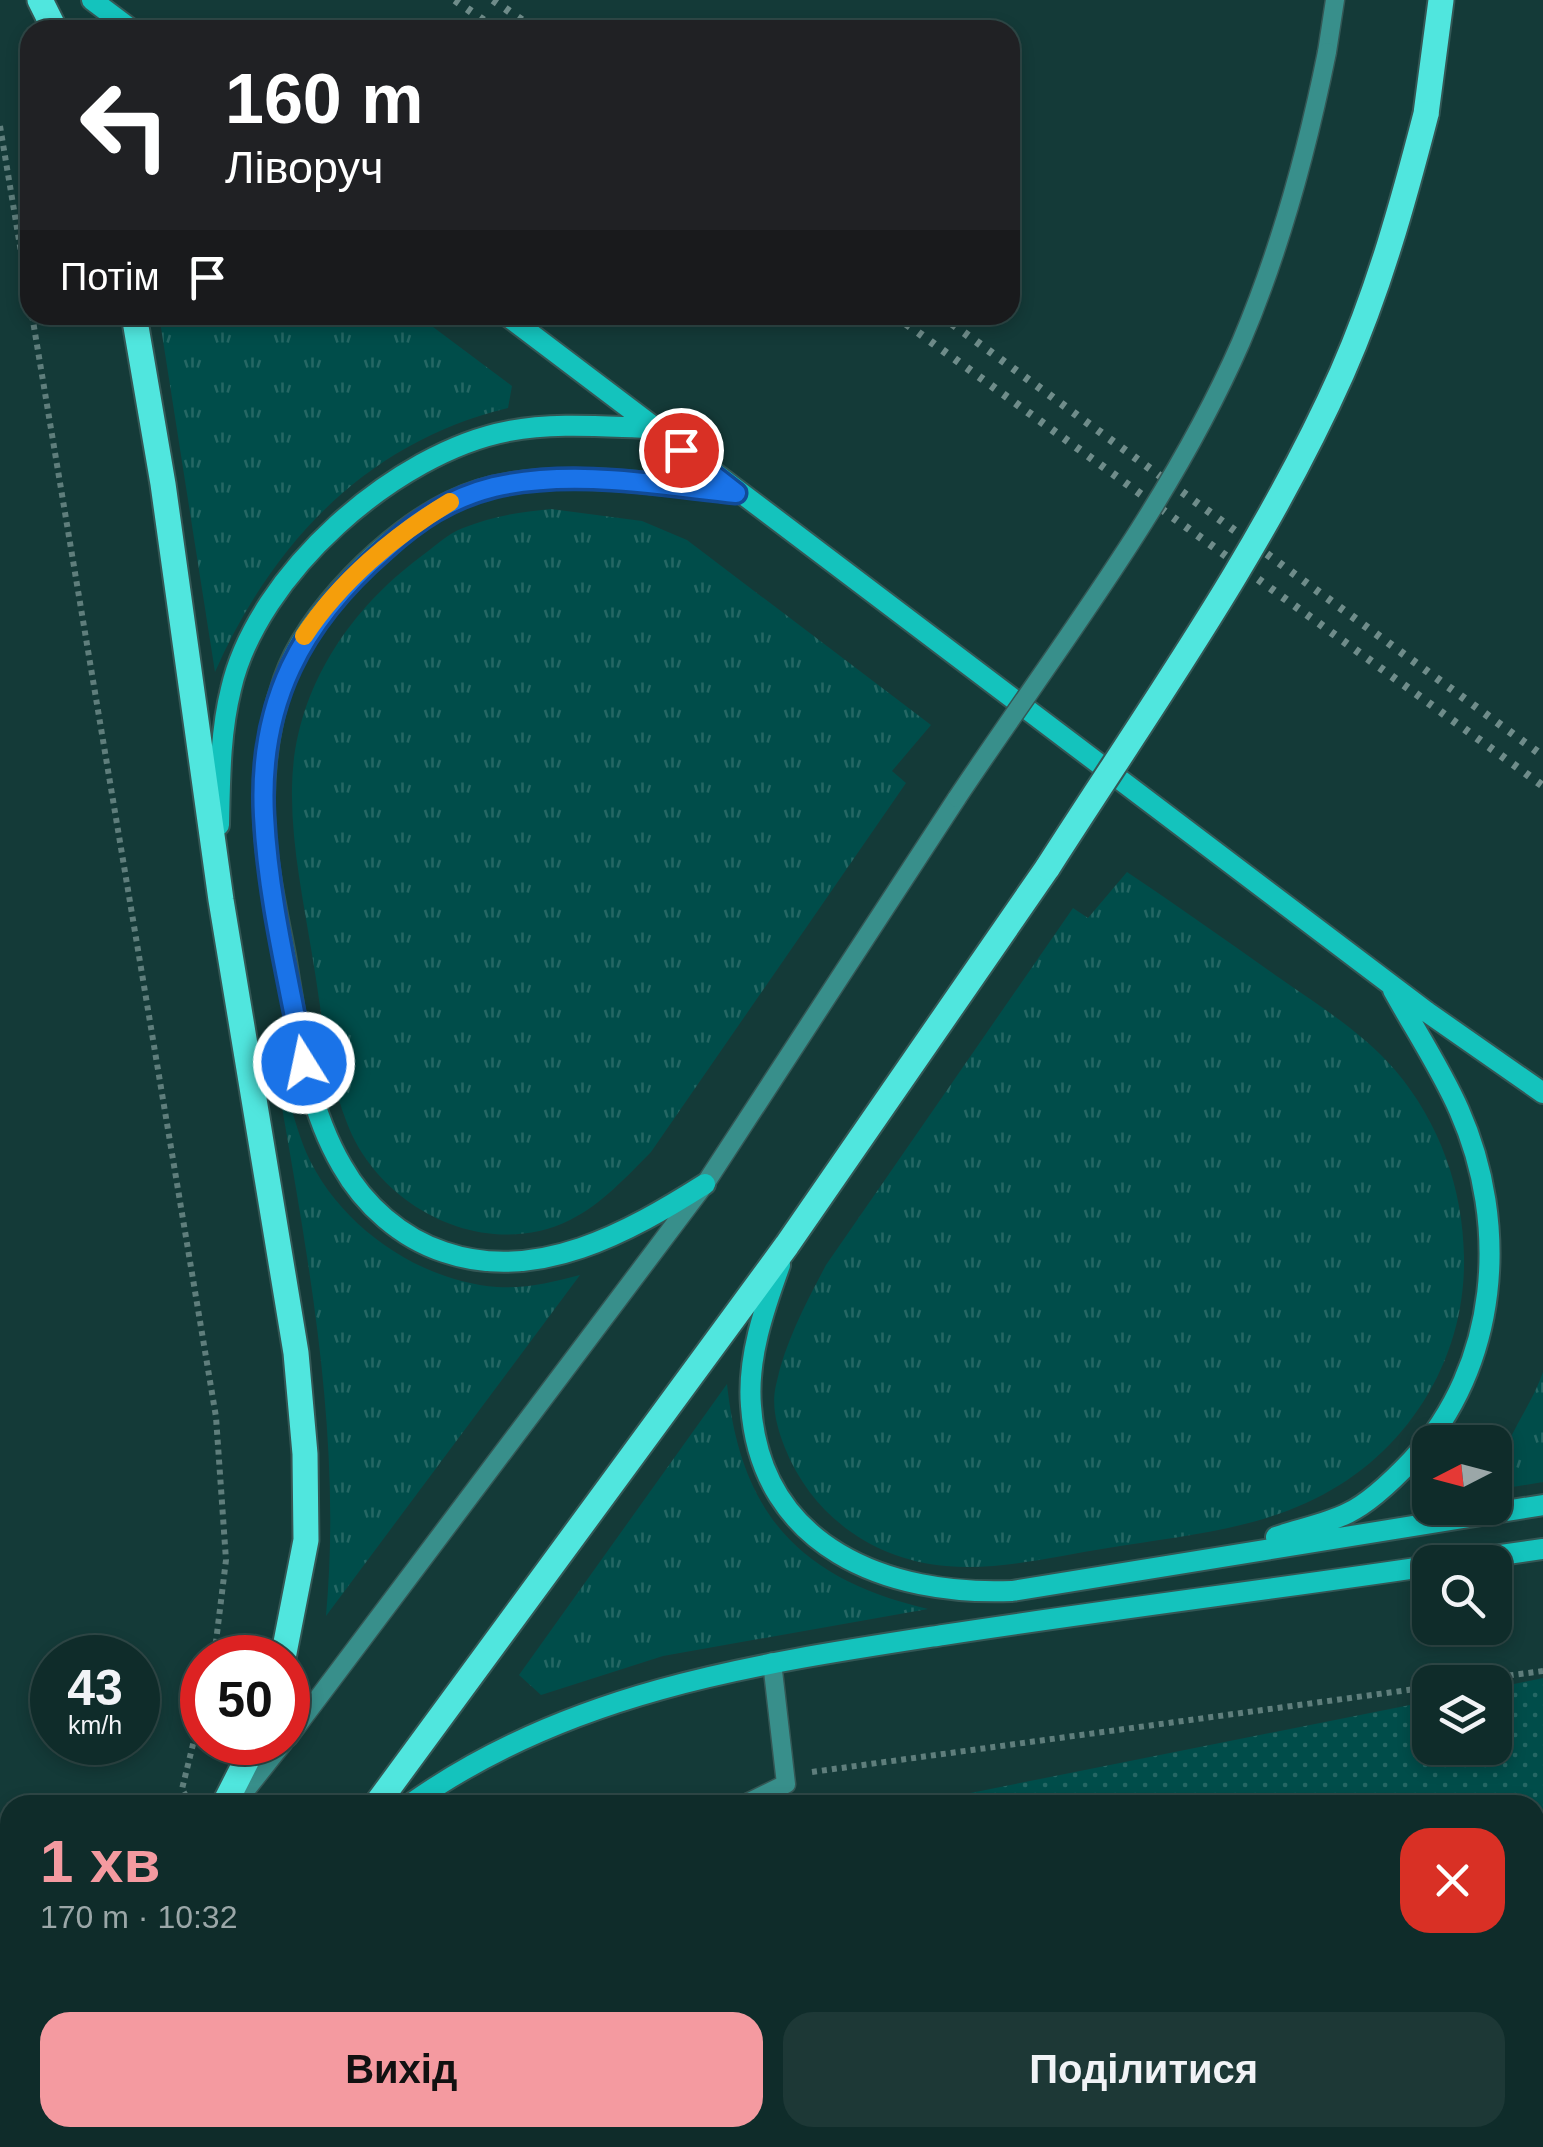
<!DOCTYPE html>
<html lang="uk">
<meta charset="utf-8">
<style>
:root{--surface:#0f2c2a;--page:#1d3836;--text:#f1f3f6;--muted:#9ba7a8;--line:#2f4847;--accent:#f49aa0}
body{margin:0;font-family:Arial,sans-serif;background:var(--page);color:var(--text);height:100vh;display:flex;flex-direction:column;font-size:38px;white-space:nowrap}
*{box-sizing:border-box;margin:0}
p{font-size:32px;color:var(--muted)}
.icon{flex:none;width:55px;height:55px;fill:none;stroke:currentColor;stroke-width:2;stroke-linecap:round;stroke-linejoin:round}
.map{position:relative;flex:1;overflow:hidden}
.side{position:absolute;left:0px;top:1795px;width:1545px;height:352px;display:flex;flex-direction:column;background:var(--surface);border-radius:30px 30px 0 0;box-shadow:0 5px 15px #0003,0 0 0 2px var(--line)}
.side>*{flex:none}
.top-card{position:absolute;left:20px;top:20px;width:1000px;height:305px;border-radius:30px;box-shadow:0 5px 15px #0003,0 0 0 2px var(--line);background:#202124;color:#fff;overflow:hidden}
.needle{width:65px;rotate:264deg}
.buttons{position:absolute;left:1412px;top:1425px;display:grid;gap:20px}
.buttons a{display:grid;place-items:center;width:100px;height:100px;border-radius:20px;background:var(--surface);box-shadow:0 5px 15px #0003,0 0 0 2px var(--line);font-size:50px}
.speed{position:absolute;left:30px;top:1635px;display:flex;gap:20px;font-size:50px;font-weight:700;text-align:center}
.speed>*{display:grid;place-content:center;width:130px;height:130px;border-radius:50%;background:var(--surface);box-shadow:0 5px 15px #0003,0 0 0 2px var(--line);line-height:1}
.speed small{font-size:25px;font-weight:400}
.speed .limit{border:15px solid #d22;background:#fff;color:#111}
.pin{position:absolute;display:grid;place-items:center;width:85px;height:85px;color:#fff;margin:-42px;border:5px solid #fff;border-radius:50%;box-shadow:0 2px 10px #0007}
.me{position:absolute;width:110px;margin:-55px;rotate:350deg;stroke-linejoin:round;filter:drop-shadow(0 0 8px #0008)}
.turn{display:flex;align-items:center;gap:35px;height:210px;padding:0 40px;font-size:45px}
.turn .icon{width:130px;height:130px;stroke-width:2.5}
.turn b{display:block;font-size:70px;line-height:85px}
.then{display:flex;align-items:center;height:95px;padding:0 40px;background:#0003;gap:20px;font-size:38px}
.round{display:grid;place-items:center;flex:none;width:105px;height:105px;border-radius:30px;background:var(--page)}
.headline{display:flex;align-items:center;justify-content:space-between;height:170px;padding:0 40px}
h1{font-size:60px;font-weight:800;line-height:75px;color:var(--accent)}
.primary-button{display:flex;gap:20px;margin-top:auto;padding:20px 40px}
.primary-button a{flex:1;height:115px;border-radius:30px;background:var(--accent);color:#111;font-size:40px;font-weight:800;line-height:115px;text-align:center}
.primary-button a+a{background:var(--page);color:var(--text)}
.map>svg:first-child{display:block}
</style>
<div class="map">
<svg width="1543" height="2147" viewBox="0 0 1543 2147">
<defs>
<pattern id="grass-tufts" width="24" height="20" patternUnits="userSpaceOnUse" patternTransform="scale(2.5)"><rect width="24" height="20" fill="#004d4a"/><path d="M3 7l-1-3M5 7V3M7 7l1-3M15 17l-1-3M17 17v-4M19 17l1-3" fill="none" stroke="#256764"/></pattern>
<pattern id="park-dots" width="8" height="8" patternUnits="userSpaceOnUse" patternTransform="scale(2.5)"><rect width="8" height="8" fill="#004d4a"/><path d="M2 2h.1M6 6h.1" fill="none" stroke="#256764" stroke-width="1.8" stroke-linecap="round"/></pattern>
</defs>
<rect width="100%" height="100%" fill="#143a38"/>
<path fill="url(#grass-tufts)" d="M 159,315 L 417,315 L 512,386 L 508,408 C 367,442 272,543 215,672 Z
M 551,509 L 642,521 L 687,540 L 931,725 L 892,771 L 906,783 L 651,1152 C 626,1177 602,1204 570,1220 C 485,1262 379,1208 347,1123 C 327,1072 322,1014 313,960 C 304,904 291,845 292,788 C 293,694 346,613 419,558 C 433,548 447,534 463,528 C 492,516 520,512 551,509 Z
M 1127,872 C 1179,907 1230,943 1281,979 C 1321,1007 1363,1033 1395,1070 C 1440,1123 1463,1189 1464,1257 C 1466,1363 1403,1460 1306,1503 C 1245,1531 1174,1537 1108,1548 C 1055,1556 1000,1571 946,1566 C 874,1560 812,1516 785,1448 C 777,1428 771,1406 776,1385 C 785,1342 806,1303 826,1265 L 1073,908 L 1088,918 Z
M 287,1094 C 293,1113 298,1133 306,1152 C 338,1225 418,1281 497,1287 C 525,1289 553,1282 580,1275 L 326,1616 C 342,1439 310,1269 280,1096 Z
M 1543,1372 L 1543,1482 L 1495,1490 C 1495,1450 1530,1411 1543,1372 Z
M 727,1384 C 741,1516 801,1579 928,1609 L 663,1656 L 541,1695 L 519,1675 Z"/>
<path fill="url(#park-dots)" d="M 1543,1678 L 1543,2147 L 590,2147 L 603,2138 L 1535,2138 L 1535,1805 L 910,1805 L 1430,1701 L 1430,1748 L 1495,1748 L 1495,1688 Z"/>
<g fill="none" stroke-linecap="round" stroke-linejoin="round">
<defs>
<path id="lane" d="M 1327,52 L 1335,0
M 288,1738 L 705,1184 L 957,798
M 234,1805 L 284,1742
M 743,1805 L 786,1784 L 772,1662
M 319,2138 L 329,2147"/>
<path id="secondary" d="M 92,0 L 132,30
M 506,315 L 1427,1012 L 1543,1093
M 219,825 C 220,780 220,733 231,689 C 257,574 396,452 509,431 C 556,422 607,427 654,428
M 705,1184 C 629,1232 537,1284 444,1252 C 401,1238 364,1205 342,1166 C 305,1103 297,1026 285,955 C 276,909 265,861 264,813 C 263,768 269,722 284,679 C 307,612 388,531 452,501 C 531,462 652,484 736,493
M 780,1265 C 764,1309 747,1358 751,1406 C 761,1548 888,1596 1012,1591 L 1543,1505
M 1276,1537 C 1299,1529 1326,1524 1348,1513 C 1371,1502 1395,1478 1412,1460 C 1499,1366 1510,1225 1459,1110 C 1441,1069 1415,1030 1393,990
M 1452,1562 L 1543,1549
M 409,1805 C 568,1691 755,1664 943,1635 C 1105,1610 1268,1590 1430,1566"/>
<path id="primary" d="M 40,0 L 55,30
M 1426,114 L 1441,0
M 134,315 L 163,484 L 221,900 L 296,1353 L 305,1454 L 306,1540 L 283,1658
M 224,1805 L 256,1742
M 376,1805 L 787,1245 L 1048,867
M 0,2147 L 10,2133
M 122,2147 L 129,2138"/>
</defs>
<use href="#lane" stroke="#345755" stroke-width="21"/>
<use href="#secondary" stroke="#345755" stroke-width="24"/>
<use href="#primary" stroke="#345755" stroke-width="29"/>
<path stroke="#5f7e7c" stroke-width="6" stroke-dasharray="5 5" stroke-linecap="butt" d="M 0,126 L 30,306
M 32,315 L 216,1417 L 226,1560 L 214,1658
M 1459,1682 L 1543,1671
M 812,1772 L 1430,1687
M 191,1805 L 182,1789 L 202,1708
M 698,1805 L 719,1796"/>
<use href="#lane" stroke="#388f8b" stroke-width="18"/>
<use href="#secondary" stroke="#14c3bd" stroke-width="20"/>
<use href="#primary" stroke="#50e6de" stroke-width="25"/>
<path stroke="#6f8c8a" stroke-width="8" stroke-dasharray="5 10" stroke-linecap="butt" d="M 455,0 L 497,30
M 493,0 L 536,30
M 894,315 L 1543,786
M 940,315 L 1543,756"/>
<defs>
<path id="lane-bridge" d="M 957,798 C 1055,651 1170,505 1241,342 C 1281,248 1307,151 1327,52"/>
<path id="primary-bridge" d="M 1048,867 C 1151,706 1264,548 1342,373 C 1379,289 1403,203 1426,114"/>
</defs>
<use href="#lane-bridge" stroke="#345755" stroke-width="21" stroke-linecap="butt"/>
<use href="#primary-bridge" stroke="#345755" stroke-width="29" stroke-linecap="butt"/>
<use href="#lane-bridge" stroke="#388f8b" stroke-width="18"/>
<use href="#primary-bridge" stroke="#50e6de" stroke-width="25"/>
</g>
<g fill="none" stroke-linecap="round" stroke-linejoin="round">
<defs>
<path id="route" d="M 304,1063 C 289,982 268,898 264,816 C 258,703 301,622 384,550 C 417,520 450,498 494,487 C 572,469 658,485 736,493 L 681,450"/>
</defs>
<use href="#route" stroke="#114b97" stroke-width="25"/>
<use href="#route" stroke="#1a73e8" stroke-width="18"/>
<path stroke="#f59e0b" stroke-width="18" d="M 304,636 C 340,581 395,535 450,502"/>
</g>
</svg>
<div class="buttons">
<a><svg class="needle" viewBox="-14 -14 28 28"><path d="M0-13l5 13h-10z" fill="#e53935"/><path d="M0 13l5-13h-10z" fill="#9ba7a8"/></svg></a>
<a><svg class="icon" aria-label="search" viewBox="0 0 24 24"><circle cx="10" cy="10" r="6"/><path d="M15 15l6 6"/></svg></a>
<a><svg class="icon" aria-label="layers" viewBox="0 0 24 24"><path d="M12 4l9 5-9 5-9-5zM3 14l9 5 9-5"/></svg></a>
</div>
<div class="speed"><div>43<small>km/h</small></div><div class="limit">50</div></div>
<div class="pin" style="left:681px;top:450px;background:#d93025"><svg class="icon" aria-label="arrive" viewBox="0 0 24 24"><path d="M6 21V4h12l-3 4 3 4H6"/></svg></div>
<svg class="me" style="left:304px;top:1063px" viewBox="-20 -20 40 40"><circle r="17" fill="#1a73e8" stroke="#fff" stroke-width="3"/><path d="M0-11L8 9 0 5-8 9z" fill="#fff"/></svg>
<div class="top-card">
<div class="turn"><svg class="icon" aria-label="left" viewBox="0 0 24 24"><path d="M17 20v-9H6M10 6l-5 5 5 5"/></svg><div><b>160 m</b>Ліворуч</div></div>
<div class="then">Потім<svg class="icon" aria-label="arrive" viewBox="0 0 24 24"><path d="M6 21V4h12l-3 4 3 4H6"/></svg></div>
</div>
<section class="side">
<div class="headline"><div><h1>1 хв</h1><p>170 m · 10:32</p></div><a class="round" style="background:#d93025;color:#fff"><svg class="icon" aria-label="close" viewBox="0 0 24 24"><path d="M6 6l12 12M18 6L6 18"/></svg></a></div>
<div class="primary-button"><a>Вихід</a><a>Поділитися</a></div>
</section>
</div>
